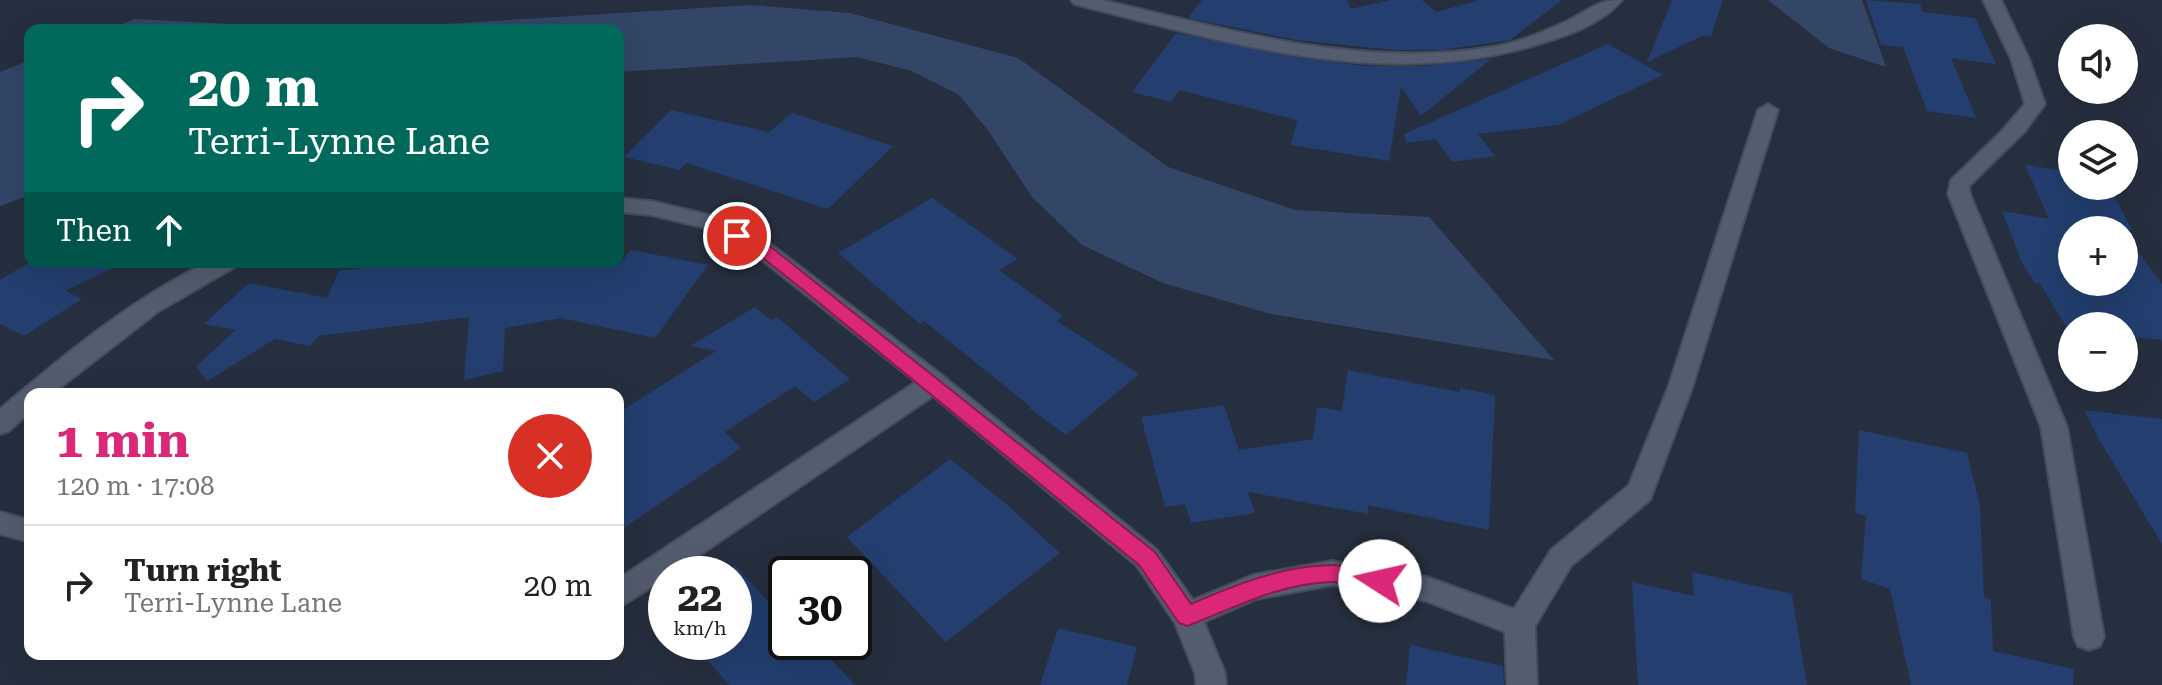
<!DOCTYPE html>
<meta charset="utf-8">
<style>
:root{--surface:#fff;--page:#f6f6f6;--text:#222;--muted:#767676;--line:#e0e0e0;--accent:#db2777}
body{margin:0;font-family:"Roboto Serif",serif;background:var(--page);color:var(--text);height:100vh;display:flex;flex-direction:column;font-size:30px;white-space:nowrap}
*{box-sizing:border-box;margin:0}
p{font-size:26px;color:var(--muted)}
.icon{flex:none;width:44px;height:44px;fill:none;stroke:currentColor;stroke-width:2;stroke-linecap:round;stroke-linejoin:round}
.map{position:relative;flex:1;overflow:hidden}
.drawer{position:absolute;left:24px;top:388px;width:600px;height:272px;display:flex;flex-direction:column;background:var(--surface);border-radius:16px;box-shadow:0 8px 32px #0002}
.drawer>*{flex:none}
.banner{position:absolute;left:24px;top:24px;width:600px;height:244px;border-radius:16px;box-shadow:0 8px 32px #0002;background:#00695c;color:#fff;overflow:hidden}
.buttons{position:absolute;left:2058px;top:24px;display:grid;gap:16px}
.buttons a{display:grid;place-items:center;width:80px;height:80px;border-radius:50%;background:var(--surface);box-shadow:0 8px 32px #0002;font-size:40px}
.speed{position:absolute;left:648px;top:556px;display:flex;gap:16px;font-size:40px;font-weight:700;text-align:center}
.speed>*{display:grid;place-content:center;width:104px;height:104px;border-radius:50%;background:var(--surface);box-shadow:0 8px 32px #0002;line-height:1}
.speed small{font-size:20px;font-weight:400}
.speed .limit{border:4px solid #111;border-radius:12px;background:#fff;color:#111}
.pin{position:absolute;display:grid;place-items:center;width:68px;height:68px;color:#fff;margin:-34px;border:4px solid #fff;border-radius:50%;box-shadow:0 2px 8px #0007}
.me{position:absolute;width:88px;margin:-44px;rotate:280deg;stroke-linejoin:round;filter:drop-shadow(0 0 6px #0008)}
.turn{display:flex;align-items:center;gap:28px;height:168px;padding:0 32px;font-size:36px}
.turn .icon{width:104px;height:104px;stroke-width:2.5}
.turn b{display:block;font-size:56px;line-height:68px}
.then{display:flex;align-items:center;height:76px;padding:0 32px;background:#0003;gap:16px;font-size:30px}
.round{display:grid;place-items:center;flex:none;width:84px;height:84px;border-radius:42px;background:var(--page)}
.head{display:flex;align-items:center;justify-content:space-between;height:136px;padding:0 32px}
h1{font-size:48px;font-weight:700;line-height:60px;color:var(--accent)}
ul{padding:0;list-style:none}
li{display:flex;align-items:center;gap:24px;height:120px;padding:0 32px;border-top:2px solid var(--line)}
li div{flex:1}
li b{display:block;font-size:30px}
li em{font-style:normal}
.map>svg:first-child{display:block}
</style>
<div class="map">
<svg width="2162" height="685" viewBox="0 0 2162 685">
<rect width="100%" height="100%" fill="#262f3f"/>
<path fill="#334668" d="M 1768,0 L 1862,0 L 1886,67 L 1829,48 Z
M 750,5 L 850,13 L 1018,58 L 1168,167 L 1295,210 L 1429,217 L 1554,360 L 1271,314 L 1163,283 L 1082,245 L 1032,197 L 987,129 L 959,95 L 912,71 L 857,57 L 618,72 L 618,30 L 348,30 Z
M 135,19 L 344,30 L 107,30 Z
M 30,60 L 30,195 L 0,206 L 0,72 Z"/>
<path fill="#233e6f" d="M 1202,0 L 1348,0 L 1350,9 L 1391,0 L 1422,0 L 1436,12 L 1480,0 L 1562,0 L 1510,40 L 1442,50 L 1393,50 L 1296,40 L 1188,18 Z
M 1672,0 L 1723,0 L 1711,36 L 1702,36 L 1647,62 Z
M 1866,0 L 1920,4 L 1923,12 L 1975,18 L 1996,64 L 1951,58 L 1976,118 L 1927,111 L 1903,47 L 1881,45 Z
M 1176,33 L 1306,59 L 1366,66 L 1425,66 L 1491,59 L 1421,116 L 1401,87 L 1389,161 L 1291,145 L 1297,120 L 1179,90 L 1171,102 L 1132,92 Z
M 1608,44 L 1663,75 L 1558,125 L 1478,134 L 1495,156 L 1452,162 L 1436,139 L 1407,143 L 1404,134 Z
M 671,110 L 769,132 L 792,113 L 893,146 L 828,209 L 686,163 L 680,170 L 624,157 Z
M 2025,165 L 2072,172 L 2072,186 L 2109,186 L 2132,230 L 2072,230 L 2072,282 L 2124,282 L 2124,233 L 2162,284 L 2162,340 L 2124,336 L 2124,326 L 2072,326 L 2072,331 L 2069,331 L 2040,284 L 2035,283 L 2022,263 L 2002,211 L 2049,219 Z
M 932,198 L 1018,259 L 999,270 L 1063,316 L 1057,321 L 1139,374 L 1066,435 L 1029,408 L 1031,407 L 924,321 L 920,324 L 838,253 Z
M 631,250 L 708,265 L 655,338 L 561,318 L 505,328 L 503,371 L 464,380 L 469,317 L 319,336 L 310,346 L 275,339 L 207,381 L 196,367 L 235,330 L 204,324 L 249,283 L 327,298 L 339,271 L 408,262 L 621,262 Z
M 30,262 L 125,262 L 65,291 L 82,299 L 24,336 L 0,324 L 0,280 Z
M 755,307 L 771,320 L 777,317 L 850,379 L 814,402 L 795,386 L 725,432 L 741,448 L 618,532 L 618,413 L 716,351 L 690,346 Z
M 1348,370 L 1460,392 L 1460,388 L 1495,395 L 1489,530 L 1368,505 L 1368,514 L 1248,492 L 1255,513 L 1191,523 L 1185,504 L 1165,507 L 1141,417 L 1224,405 L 1239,450 L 1313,439 L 1317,407 L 1342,411 Z
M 2084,410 L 2162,419 L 2162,544 L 2100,441 Z
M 1859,430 L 1967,453 L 1980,506 L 1984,597 L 1991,599 L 1993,651 L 2074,669 L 2073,685 L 1911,685 L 1890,589 L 1861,579 L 1866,516 L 1855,513 Z
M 950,459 L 1004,502 L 1060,553 L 946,642 L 847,537 Z
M 734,564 L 786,621 L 786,642 L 815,642 L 855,685 L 729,685 L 692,642 L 734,642 Z
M 1692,572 L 1792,594 L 1807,685 L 1638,685 L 1632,582 L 1694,596 Z
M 1058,628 L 1137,647 L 1127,685 L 1040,685 Z
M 1410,645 L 1503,666 L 1504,685 L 1406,685 Z"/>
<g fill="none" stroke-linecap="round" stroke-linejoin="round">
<defs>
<path id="minor" d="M 1071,0 L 1102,0 C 1231,30 1359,69 1492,47 C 1517,43 1544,32 1567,21 C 1589,11 1596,0 1622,0 C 1603,23 1569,35 1542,43 C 1387,93 1226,42 1074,4 Z
M 1983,0 L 2001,0 L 2029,59 L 2045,104 L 2025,131 L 1969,186 L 1970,194 L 2067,427 L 2104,637 L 2100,646 L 2089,650 L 2078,646 L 2074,637 L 2041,427 L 1948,194 L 1951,180 L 2001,132 L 2025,104 L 2011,59 Z
M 1768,104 L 1778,110 L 1692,388 L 1650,500 L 1571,566 L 1535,626 L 1537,685 L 1507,685 L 1505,632 L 1426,601 L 1332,585 L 1256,599 L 1204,622 L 1225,673 L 1226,685 L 1196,685 L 1195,673 L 1175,623 L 1137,566 L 933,396 L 672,574 L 666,574 L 666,578 L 618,608 L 618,579 L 916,382 L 757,256 L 702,227 L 651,215 L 618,212 L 618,198 L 651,201 L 717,217 L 773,246 L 943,376 L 1157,550 L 1193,600 L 1253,575 L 1332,561 L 1427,577 L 1514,609 L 1551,550 L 1629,485 L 1668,388 L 1758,110 Z
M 208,262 L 238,262 L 235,267 L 159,311 L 52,394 L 30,394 L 30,412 L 9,431 L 0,434 L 0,409 C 64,355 131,299 208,262 Z
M 0,512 L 30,520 L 30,542 L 0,534 Z"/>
</defs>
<use href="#minor" stroke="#444c59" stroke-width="4"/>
<use href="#minor" fill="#535d6f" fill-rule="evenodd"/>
</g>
<path fill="#db2777" stroke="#8e194d" stroke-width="2" d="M 737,231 L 771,247 L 1155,552 L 1191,604 C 1252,577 1321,551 1387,574 L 1390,581 L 1387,587 C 1369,594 1350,581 1331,582 C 1277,584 1235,608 1187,626 L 1179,623 L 1139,565 L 807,293 L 759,255 L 731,240 L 728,236 L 731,233 Z"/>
</svg>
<div class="buttons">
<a><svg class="icon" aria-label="sound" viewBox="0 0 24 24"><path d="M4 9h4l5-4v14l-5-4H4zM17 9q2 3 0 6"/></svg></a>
<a><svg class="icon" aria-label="layers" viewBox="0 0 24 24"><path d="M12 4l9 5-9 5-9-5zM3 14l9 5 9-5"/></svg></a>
<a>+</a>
<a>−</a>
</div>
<div class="speed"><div>22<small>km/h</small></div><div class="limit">30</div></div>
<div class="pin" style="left:737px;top:236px;background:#d93025"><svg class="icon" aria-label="arrive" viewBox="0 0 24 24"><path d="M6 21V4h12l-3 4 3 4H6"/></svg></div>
<svg class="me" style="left:1380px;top:581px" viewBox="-20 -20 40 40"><circle r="19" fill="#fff"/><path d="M0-13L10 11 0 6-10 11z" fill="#db2777"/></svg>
<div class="banner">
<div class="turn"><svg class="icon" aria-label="right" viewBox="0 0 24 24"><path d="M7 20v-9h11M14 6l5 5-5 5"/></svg><div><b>20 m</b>Terri-Lynne Lane</div></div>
<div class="then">Then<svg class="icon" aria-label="ahead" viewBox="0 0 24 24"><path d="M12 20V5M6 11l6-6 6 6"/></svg></div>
</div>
<section class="drawer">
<div class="head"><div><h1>1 min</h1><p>120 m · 17:08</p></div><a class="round" style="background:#d93025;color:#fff"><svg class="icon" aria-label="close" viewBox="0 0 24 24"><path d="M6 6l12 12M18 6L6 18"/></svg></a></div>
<ul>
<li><svg class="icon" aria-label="right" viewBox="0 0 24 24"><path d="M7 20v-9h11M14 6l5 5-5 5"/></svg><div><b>Turn right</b><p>Terri-Lynne Lane</p></div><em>20 m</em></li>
</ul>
</section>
</div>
